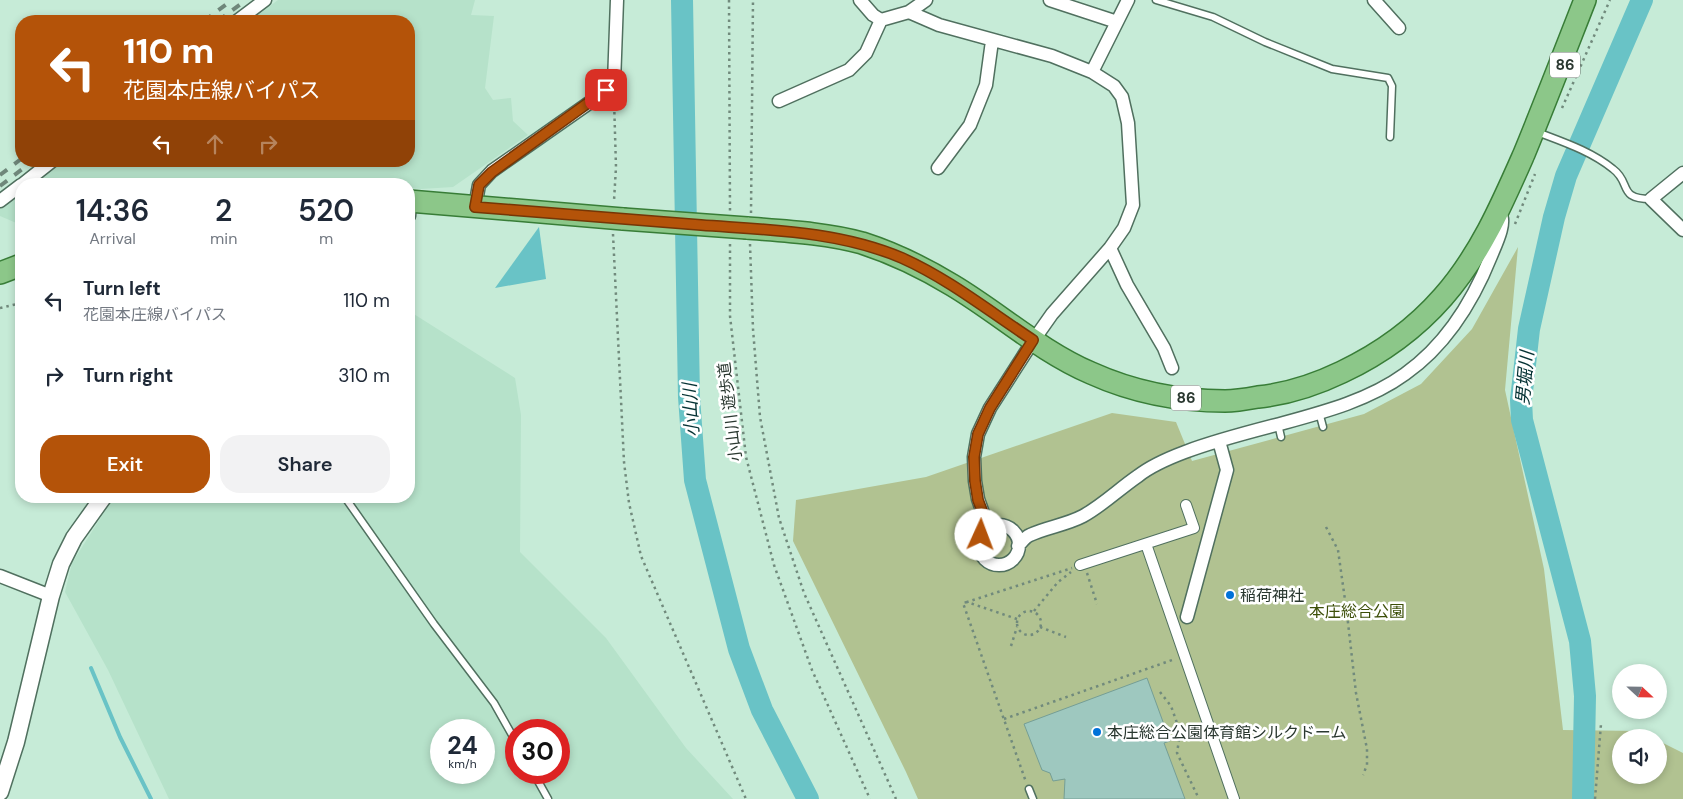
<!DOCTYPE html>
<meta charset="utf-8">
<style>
:root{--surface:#fff;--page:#f2f2f3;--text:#1f2937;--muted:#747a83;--accent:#b45309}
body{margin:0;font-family:"DM Sans","Noto Sans JP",sans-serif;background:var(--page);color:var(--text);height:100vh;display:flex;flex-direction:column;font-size:19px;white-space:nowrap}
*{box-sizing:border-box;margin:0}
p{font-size:16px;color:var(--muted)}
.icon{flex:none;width:28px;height:28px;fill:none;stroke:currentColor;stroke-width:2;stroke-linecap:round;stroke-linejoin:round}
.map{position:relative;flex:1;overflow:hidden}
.sheet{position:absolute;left:15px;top:178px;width:400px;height:325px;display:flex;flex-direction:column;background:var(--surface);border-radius:20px;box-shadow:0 2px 8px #0003}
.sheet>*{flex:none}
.top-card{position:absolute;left:15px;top:15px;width:400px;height:152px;border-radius:20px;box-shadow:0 2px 8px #0003;background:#b45309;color:#fff;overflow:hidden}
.needle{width:32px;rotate:112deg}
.controls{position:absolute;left:1612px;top:664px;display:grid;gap:10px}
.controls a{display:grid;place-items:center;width:55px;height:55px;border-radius:50%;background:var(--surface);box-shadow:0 2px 8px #0003;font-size:25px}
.speed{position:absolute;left:430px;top:719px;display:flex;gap:10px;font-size:25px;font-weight:700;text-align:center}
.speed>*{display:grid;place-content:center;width:65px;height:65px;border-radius:50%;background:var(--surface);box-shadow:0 2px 8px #0003;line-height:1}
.speed small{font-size:12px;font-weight:400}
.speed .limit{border:8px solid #d22;background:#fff;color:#111}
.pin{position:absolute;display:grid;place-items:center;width:42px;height:42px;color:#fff;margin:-21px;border-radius:10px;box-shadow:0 2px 8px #0006}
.me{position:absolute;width:55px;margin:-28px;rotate:2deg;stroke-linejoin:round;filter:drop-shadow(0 0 4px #0008)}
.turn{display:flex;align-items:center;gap:18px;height:105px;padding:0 25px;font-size:22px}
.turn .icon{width:65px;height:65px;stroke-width:2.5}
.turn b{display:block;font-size:35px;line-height:42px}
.lanes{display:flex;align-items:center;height:48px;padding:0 25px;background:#0003;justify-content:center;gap:25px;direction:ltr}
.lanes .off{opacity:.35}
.eta{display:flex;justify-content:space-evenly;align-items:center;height:85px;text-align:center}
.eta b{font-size:30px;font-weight:600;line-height:35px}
.primary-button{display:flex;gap:10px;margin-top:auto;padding:10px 25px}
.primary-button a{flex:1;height:58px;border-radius:20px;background:var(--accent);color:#fff;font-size:20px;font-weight:600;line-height:58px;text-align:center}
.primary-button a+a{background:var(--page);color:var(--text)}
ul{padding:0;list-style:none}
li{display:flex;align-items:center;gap:15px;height:75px;padding:0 25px}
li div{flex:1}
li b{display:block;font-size:19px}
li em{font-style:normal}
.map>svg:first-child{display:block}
</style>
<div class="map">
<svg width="1683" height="799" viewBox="0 0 1683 799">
<rect width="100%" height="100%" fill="#c6ebd7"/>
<path fill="#b6e2ca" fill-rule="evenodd" d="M 278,0 L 475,0 L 471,15 L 494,16 L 485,88 L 493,100 L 511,98 L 513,121 L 528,135 L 453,187 L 421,189 L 409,188 L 409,184 L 33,184 L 63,161 L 409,161 L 409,21 L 250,21 Z
M 21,192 L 21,225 L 0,216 L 0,208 Z
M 409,311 L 515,378 L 521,415 L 520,552 L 606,638 L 686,748 L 733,799 L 169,799 L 108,670 L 65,592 L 72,563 L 110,503 L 116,496 L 409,496 ZM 441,730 L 484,730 L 484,772 L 441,772 ZM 516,730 L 559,730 L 559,772 L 516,772 Z"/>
<path fill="#b1c291" d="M 1518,247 L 1505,390 L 1544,569 L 1563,730 L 1638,731 L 1651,737 L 1621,738 L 1621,775 L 1659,775 L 1659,741 L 1683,753 L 1683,799 L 918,799 L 906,772 L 793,541 L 796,500 L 926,477 L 1112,413 L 1176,422 L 1192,461 L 1364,414 L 1421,384 L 1472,329 Z"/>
<path fill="#69c3c6" d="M 539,227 L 546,279 L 495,288 Z"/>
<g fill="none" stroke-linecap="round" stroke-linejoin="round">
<path stroke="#69c3c6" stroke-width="4" d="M 91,668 L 120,737 L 151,799"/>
<path stroke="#69c3c6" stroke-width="22" d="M 682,0 L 689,397 L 695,480 L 739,649 L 762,710 L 808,799
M 1583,799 L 1585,696 L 1580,641 L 1522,420 L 1521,400 L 1529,329 L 1554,217 L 1566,176 L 1642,0"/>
</g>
<path fill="#9ec8bf" stroke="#759e95" d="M 1147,678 L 1170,741 L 1164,743 L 1185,799 L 1064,799 L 1065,779 L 1053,781 L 1050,773 L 1042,770 L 1024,724 Z"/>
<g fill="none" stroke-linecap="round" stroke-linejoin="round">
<defs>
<path id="service" d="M 1156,0 L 1213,17 L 1265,42 L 1332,69 L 1388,78 L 1392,86 L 1390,137
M 1537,132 C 1563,142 1591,151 1613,169 C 1632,183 1617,199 1651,199
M 1319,412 L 1323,427
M 1278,424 L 1281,437
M 344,496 L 434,624 L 494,703 L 516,742
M 533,772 L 548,799
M 1029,789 L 1033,799"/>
<path id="pedestrian" d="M 1146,544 L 1234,799
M 1080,565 L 1194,528 L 1186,505"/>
<path id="minor" d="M 860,0 L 873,15 L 881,20 L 909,12 L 939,25 L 1052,56 L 1092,72 L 1114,86 L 1122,97 L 1128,123 L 1133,205 L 1124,228 L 1110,248 L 1052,314 L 1033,341 L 990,408 L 978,434 L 974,457 L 975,481 L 978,499 L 984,516 L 981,535
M 1050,0 L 1117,22
M 1374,0 L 1399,28
M 909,12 L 926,0
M 237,21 L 265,0
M 1092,72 L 1128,0
M 779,101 L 849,70 L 866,53 L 881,20
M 938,168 L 970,125 L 986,85 L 992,41
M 1683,173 L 1651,199 L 1683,230
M 23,184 L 52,161
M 0,201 L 21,185
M 475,207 L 479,185 L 492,171 L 599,96 L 614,83 L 617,0
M 409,216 L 410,201
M 1110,248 L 1127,285 L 1164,348 L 1172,368
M979 545a20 20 0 1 1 40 0a20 20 0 1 1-40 0Z
M 1018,546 C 1022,542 1025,537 1030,535 C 1047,527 1066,525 1083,516 C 1103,505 1119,489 1138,476 C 1152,465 1169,458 1185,452 C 1214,441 1245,433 1276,425 C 1320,413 1368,401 1405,374 C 1446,345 1473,301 1491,256 C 1495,246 1507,222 1500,214
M 0,576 L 51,596
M 1187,617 L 1227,470 L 1219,441"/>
<path id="tertiary" d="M 0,792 L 16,742 L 51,596 L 61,564 L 74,538 L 104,496"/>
<path id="primary" d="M 409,201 L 623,219
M 747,228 C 784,231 826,233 862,243 C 893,253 924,268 952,285 C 999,313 1040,351 1091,373 C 1133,392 1180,401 1225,401 C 1236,401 1247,399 1258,397 C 1288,394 1315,385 1342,372 C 1380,354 1415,329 1443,297 C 1480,255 1502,204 1524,154 C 1545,103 1565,51 1585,0
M 0,273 L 21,265"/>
</defs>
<use href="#service" stroke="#50705f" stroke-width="9"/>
<use href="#pedestrian" stroke="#50705f" stroke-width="12"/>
<use href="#minor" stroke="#50705f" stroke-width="15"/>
<use href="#tertiary" stroke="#50705f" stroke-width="19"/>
<use href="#primary" stroke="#387d37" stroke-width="24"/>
<path stroke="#718a7c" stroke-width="2.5" stroke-dasharray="2.5 4" stroke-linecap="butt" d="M 729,0 L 730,211
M 614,99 L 616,167 L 614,201
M 1562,108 L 1610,0
M 751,213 L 753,0
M 1515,224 L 1535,174
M 613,234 L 624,462 L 629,503 L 641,556 L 746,799
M 730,244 L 730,316 L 746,457 L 774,565 L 812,670 L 870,799
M 750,244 L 753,329 L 760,417 L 779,518 L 804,593 L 896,799
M 0,308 L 21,303
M 1326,527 L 1338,550 L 1347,614 L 1356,693 L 1367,749 L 1367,765 L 1363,775
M 1087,573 L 1097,604
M 967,602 L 963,603 L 1026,782
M 1034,611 L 1058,582 L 1071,572
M1017 623a12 12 0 1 1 24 0a12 12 0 1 1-24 0Z
M 1017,619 L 967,602 L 1072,568
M 1040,627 L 1066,637
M 1011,646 L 1017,627
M 1160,692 L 1171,706 L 1177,723 L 1179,740 L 1177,753 L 1199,799
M 1004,719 L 1175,659
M 1595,799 L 1601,724"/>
<use href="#service" stroke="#fff" stroke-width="6"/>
<use href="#pedestrian" stroke="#fff" stroke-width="10"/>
<use href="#minor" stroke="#fff" stroke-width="12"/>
<use href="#tertiary" stroke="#fff" stroke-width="16"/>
<use href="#primary" stroke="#8cc789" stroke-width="21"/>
<path stroke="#6f877a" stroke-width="4" stroke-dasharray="9 9" stroke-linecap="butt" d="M 204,21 L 232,0
M 218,21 L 246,0
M 0,175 L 21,159
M 0,186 L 33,161"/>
<defs>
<path id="primary-bridge" d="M 623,219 L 747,228"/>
</defs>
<use href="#primary-bridge" stroke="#387d37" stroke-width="24" stroke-linecap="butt"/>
<use href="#primary-bridge" stroke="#8cc789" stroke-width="21"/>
</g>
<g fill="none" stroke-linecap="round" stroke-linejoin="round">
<defs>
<path id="route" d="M 606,90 L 492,172 L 479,185 L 475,207 C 550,213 626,219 701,225 C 768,230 839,231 902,258 C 949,279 990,312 1033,340 L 990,408 L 978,434 L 974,457 L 975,481 L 978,500 L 984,516 L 981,535"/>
</defs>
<use href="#route" stroke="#753606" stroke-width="12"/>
<use href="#route" stroke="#b45309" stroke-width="9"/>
</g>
<g fill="#0072d9" stroke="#fff" stroke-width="2">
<circle cx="1230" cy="595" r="5"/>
<circle cx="1097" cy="732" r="5"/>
</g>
<g text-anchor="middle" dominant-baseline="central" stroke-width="5" stroke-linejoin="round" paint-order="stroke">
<g fill="#fff" stroke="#6a746e" stroke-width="1">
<rect x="1550" y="52.5" width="30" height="25" rx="4"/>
<rect x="1171" y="385.5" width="30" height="25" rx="4"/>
</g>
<g font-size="15" font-weight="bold" fill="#2a3830">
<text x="1565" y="65">86</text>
<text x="1186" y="398">86</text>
</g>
<g font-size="16" fill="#2a3830" stroke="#fff">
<text transform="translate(730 412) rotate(-97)">小山川 遊歩道</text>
</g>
<g font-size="16" fill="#2a3830" stroke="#fff" text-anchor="start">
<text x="1240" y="595">稲荷神社</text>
<text x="1107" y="732">本庄総合公園体育館シルクドーム</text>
</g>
<g font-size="16" fill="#3d4f09" stroke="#fff">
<text x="1357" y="611">本庄総合公園</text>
</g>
<g font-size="18" font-style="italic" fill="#053234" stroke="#fff">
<text transform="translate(1525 378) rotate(-85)">男堀川</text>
<text transform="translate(691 410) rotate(-93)">小山川</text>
</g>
</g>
</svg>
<div class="controls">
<a><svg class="needle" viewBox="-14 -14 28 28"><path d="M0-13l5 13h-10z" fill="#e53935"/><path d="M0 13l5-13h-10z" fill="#747a83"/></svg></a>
<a><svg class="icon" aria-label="sound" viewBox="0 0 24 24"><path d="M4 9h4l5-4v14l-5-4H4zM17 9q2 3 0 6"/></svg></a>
</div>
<div class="speed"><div>24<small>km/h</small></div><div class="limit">30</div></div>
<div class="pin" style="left:606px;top:90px;background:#d93025"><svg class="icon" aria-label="arrive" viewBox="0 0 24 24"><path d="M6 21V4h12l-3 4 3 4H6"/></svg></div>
<svg class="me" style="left:981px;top:535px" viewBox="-20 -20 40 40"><circle r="19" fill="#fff"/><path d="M0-13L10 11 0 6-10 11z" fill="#b45309"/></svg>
<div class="top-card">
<div class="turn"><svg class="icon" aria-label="left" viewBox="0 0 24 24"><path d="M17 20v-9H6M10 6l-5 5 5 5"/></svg><div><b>110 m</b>花園本庄線バイパス</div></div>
<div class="lanes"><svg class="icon" aria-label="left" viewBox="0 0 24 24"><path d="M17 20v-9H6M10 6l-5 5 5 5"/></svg><svg class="icon off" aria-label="ahead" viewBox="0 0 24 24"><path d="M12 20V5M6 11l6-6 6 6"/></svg><svg class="icon off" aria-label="right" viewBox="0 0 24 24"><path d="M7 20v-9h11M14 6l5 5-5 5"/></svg></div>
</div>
<section class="sheet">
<div class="eta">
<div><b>14:36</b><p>Arrival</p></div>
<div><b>2</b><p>min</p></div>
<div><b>520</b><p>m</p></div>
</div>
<ul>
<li><svg class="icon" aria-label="left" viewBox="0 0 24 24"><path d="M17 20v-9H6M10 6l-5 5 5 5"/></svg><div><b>Turn left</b><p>花園本庄線バイパス</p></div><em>110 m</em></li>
<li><svg class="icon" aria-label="right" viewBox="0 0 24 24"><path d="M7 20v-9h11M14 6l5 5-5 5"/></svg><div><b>Turn right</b></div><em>310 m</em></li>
</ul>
<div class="primary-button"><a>Exit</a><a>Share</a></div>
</section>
</div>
